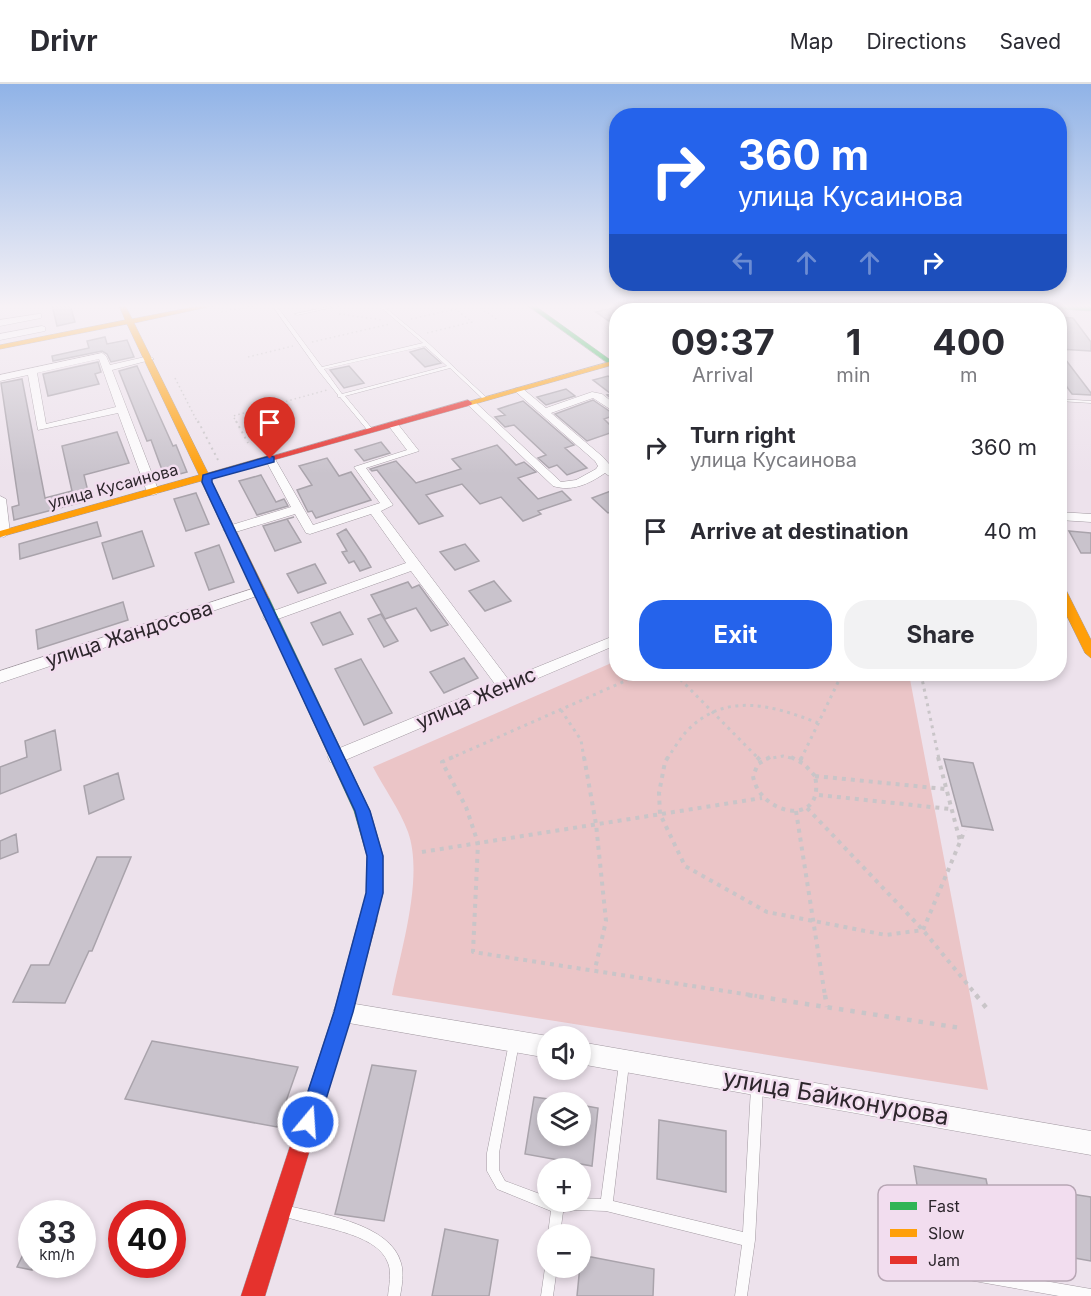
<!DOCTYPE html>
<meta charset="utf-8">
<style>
:root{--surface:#fff;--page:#f2f2f3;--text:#2b2b33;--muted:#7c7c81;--line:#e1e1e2;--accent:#2563eb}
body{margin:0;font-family:Inter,sans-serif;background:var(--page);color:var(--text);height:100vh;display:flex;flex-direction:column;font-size:22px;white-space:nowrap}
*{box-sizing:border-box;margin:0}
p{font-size:20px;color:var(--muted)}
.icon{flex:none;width:33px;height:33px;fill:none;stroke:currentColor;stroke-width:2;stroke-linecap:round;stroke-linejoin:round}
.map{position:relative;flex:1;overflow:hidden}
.sheet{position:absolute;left:609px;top:219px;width:458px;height:378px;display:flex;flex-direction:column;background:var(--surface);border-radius:24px;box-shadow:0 3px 9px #0003}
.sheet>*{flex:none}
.banner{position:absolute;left:609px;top:24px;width:458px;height:183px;border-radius:24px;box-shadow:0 3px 9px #0003;background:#2563eb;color:#fff;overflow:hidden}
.controls{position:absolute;left:537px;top:942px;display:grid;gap:12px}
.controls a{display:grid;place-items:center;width:54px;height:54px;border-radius:50%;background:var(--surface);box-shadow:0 3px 9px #0003;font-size:30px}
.speed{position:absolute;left:18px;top:1116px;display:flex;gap:12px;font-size:30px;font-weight:700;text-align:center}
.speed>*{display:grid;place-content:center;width:78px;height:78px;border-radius:50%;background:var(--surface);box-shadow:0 3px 9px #0003;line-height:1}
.speed small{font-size:15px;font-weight:400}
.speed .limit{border:9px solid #d22;background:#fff;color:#111}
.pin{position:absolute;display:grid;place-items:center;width:51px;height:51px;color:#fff;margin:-62px -26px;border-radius:50% 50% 50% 0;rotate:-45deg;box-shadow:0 0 6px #0007}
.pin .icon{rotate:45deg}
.me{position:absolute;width:66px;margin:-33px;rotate:18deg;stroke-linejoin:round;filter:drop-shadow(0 0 4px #0008)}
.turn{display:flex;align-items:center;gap:21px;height:126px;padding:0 30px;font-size:27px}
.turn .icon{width:78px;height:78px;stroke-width:2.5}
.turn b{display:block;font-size:42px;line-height:51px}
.lanes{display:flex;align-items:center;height:57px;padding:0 30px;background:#0003;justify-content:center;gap:30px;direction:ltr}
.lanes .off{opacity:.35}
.eta{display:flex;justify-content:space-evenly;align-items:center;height:102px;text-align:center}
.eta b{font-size:36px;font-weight:700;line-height:42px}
.action{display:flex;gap:12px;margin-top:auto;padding:12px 30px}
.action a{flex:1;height:69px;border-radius:24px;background:var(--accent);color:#fff;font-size:24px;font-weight:700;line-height:69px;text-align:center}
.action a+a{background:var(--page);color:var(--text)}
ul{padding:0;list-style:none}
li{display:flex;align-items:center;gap:18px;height:84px;padding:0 30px}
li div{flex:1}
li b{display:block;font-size:22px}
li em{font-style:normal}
header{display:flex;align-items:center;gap:36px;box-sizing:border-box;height:84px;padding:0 30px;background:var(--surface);border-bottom:2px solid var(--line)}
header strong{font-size:28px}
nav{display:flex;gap:33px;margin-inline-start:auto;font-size:21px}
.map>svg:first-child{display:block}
</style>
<header>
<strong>Drivr</strong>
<nav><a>Map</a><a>Directions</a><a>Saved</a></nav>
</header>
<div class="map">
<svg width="1091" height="1212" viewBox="0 0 1091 1212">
<rect width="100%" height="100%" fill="#ede2ec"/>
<path fill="#ebc5c7" d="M 616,577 L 616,590 L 909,590 L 988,1006 L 392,911 C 401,865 424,793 408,748 C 400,726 384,704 373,683 Z"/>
<path fill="#c9c3cc" stroke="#a9a3ab" stroke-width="1.5" d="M 52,221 L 70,221 L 75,238 L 57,242 Z
M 616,223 L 616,242 L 596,228 Z
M 1059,233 L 1073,234 L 1091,258 L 1091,267 L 1059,265 Z
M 105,253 L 107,260 L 127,256 L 134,273 L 111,278 L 107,270 L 102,267 L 53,277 L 52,272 L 89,264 L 87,257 Z
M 424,264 L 441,279 L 425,283 L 410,268 Z
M 1059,267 L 1091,309 L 1091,311 L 1072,310 L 1059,292 Z
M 98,278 L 101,288 L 95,290 L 99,300 L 48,312 L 43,290 Z
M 137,282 L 173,362 L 176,361 L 187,388 L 165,394 L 151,356 L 147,357 L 119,287 Z
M 349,282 L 364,299 L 344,304 L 330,286 Z
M 608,292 L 616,298 L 616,319 L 607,311 L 611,310 L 593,296 Z
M 22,295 L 45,414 L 72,407 L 62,362 L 117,348 L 129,379 L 84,391 L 90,416 L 14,436 L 12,423 L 19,421 L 1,299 Z
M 566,305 L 575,312 L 546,321 L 537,313 Z
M 593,316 L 615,331 L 604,335 L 616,347 L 587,357 L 555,330 Z
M 523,317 L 574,361 L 565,364 L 587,384 L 567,391 L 557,381 L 549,384 L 538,374 L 546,371 L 514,341 L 505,343 L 495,333 L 505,331 L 498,325 Z
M 381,358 L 390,369 L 364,377 L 355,366 Z
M 497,361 L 516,381 L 524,378 L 536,388 L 518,394 L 538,415 L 562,407 L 571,416 L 538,427 L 541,430 L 523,437 L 501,413 L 480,420 L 462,400 L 426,411 L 443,432 L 419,440 L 377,386 L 372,387 L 370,385 L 396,377 L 416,399 L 461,385 L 452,375 Z
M 327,374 L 339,392 L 351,388 L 371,416 L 316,434 L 312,427 L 308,428 L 297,406 L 312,401 L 299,382 Z
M 261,391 L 276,418 L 284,415 L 288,422 L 257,431 L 239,397 Z
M 616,405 L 616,426 L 608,429 L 592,414 Z
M 196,409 L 209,440 L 186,447 L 174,415 Z
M 294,433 L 287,435 L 301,458 L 275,467 L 263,442 Z
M 97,438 L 101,452 L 20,475 L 19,460 Z
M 346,445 L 365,473 L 371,483 L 360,487 L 354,477 L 349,479 L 342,468 L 347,467 L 337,450 Z
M 142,447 L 154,482 L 113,495 L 102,459 Z
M 1069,447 L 1091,449 L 1091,469 L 1081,469 Z
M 465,460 L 479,477 L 455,486 L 440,468 Z
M 219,461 L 234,498 L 209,506 L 195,469 Z
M 315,480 L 326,499 L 298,509 L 287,490 Z
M 494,497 L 511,517 L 485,527 L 469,507 Z
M 408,498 L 412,504 L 419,501 L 448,541 L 431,547 L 416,524 L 385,535 L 371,511 Z
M 123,518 L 128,536 L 38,565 L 36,546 Z
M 340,528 L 353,550 L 323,561 L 311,539 Z
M 381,530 L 398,557 L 384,563 L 368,535 Z
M 464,574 L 478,594 L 444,609 L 430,588 Z
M 361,575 L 392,629 L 364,641 L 335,585 Z
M 55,646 L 61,686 L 0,710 L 0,683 L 27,673 L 25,657 Z
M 944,675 L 973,679 L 993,746 L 962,742 Z
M 118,689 L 124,715 L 89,730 L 84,702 Z
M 16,750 L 18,768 L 0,775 L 0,757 Z
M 97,773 L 131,773 L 92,867 L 89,867 L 65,919 L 13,918 L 31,881 L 49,881 Z
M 152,957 L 298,983 L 277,1043 L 125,1015 Z
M 372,981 L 416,987 L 384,1137 L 335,1130 Z
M 534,1013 L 548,1015 L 548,1052 L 580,1052 L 580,1021 L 598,1024 L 592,1082 L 525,1070 Z
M 659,1036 L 726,1047 L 726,1108 L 657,1095 Z
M 914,1082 L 986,1095 L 999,1160 L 924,1145 Z
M 1052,1107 L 1091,1113 L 1091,1177 L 1069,1173 Z
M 445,1145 L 498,1156 L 489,1212 L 432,1212 Z
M 32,1152 L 32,1186 L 17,1183 Z
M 581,1171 L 654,1185 L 653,1212 L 577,1212 Z"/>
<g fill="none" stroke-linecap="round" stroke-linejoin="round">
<defs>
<path id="lane" d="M 272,221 L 276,221 L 322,283 L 423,259 L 378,221 L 382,221 L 428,259 L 488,315 L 484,316 L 450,284 L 345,312 L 374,347 L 369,348 L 340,313 L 338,313 L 338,311 L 318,286 ZM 425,262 L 447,282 L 342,310 L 324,285 Z
M 337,221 L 343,221 L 297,231 L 295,230 Z
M 987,221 L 991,221 L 995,226 L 991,226 Z
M 1059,315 L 1091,317 L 1091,319 L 1059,317 Z
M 514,954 L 518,955 L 519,959 L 499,1069 L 499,1086 L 505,1097 L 548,1113 L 548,1118 L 580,1118 L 580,1114 L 601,1115 L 619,980 L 620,976 L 624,975 L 628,976 L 629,980 L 613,1117 L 743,1148 L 751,1004 L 753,1000 L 757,998 L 761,1000 L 763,1004 L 755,1156 L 747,1212 L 735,1212 L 742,1161 L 606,1127 L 577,1126 L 563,1128 L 560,1150 L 548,1150 L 551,1127 L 497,1105 L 487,1087 L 487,1069 L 509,959 L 510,955 Z
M 288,1122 C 322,1130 391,1140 401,1179 C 404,1189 402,1202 400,1212 L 388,1212 C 389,1202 392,1189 388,1179 C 377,1147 311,1143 284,1132 L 282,1128 L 284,1124 Z
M 546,1179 L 548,1179 L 548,1184 L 557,1184 L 553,1212 L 541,1212 L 545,1184 Z
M 946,1180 L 1091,1205 L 1091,1212 L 1059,1212 L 946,1192 L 941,1191 L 940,1186 L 941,1181 Z"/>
<path id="street" d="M 634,221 L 643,221 L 651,226 L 642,226 Z
M 806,221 L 818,221 L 801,226 L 789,226 Z
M 38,230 L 41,230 L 41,234 L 0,242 L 0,236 Z
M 42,242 L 45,243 L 45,247 L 0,256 L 0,250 Z
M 102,269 L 106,272 L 110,281 L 149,272 L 154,275 L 112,286 L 159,408 L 157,410 L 153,411 L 147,408 L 118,329 L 38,346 L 28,291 L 0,297 L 0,291 ZM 99,275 L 116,323 L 46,340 L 37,289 Z
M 516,304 L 522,304 L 546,324 L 592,308 L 602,310 L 616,321 L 616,329 L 593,314 L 551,329 L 603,373 L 616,388 L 616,397 L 605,389 C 589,400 572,408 553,402 L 466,319 L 474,317 L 561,398 L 576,396 L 596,385 L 598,382 L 595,377 L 516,308 Z
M 389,339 L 397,339 L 419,367 L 366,384 L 393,421 L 381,427 L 508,595 L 616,551 L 616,561 L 336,680 L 330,678 L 328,673 L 330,668 L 495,600 L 411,487 L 275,536 L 265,536 L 263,533 L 265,530 L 406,479 L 371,430 L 310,450 L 306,449 L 295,430 L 229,450 L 223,446 L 225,443 L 291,423 L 265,375 L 270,372 L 275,375 L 313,441 L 380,419 L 354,383 L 407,366 L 388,341 Z
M 0,412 L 6,415 L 10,449 L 4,453 L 0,452 Z
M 1059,428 L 1091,430 L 1091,438 L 1059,436 Z
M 258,503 L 265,507 L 263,510 L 0,599 L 0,587 Z
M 343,918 L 548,952 L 548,974 L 343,938 L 336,935 L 333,928 L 336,921 Z
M 580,958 L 1091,1047 L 1091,1071 L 580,980 Z"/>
<path id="fast" d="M 527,221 L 534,221 L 616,280 L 616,285 Z
M 921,221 L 927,221 L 932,226 L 925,226 Z
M 1029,221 L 1091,223 L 1091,227 L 1032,223 Z
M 263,510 L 269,514 L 370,727 L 383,772 L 383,809 L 374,841 L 368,843 L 362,841 L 359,835 L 367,809 L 367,772 L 354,727 L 257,514 Z"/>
<path id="slow" d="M 119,221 L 125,221 L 132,235 L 204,221 L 217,221 L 134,239 L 208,389 L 267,372 L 272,375 L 210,394 L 269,514 L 267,517 L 263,518 L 257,514 L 201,397 L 0,453 L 0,447 L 199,391 L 127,240 L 0,265 L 0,261 L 125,236 Z
M 616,276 L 616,280 L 471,321 L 464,319 Z
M 1059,500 L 1065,504 L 1091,556 L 1091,574 L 1085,569 L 1059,516 Z"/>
<path id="jam" d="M 468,316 L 472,319 L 471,321 L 270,377 L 262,375 Z
M 368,827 L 374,829 L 377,835 L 352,928 L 265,1212 L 241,1212 L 334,928 L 359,835 L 362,829 Z"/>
</defs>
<use href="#lane" stroke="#a299a1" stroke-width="1"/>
<use href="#street" stroke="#a299a1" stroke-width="1"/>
<use href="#fast" stroke="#a299a1" stroke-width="1"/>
<use href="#slow" stroke="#a299a1" stroke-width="1"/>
<use href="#jam" stroke="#a299a1" stroke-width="1"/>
<path stroke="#c9c5c8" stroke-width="1.5" stroke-dasharray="1.5 3" stroke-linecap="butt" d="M 477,221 L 499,237
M 221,228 L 258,221
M 339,230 L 383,236
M 411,235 L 475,221
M 427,249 L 472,238 L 455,225
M 312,258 L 390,240
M 248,273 L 293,262
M 175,294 L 198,339
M 237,339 L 233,332 L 327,306"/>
<path stroke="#c9c5c8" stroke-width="2" stroke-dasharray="2 4" stroke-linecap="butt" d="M 198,337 L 218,376
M 236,337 L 248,359"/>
<path stroke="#c9c5c8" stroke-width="3" stroke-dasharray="3 4.5" stroke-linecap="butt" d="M 675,590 L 759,675
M 921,590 L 939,675
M 561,626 L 581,656 L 584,675
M 449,675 L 641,590
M 667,675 C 673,666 679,656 686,648 C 724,607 772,621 818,639
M 766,675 L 783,672 L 795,675
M 801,675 L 842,590"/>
<path stroke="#c9c5c8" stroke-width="4" stroke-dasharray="4 5" stroke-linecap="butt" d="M 453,673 L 442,678 L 466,723 L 478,759 L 473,868 L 757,912
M 584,673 L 596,740 L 606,837 L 595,885
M 668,673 L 665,678 L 659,709 L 660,730 L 685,782 L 767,828 L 886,851 L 923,846 L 965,746
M 757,673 L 761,677
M 770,673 L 758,680 L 753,692 C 759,731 826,745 815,692
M 791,673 L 804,680 L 815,692
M 938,673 L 960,757
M 800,677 L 802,673
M 815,692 L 945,705
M 819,711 L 950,725
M 807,724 L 923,846 L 977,912
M 796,727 L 825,912
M 422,768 L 762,714"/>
<path stroke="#c9c5c8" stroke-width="4.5" stroke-dasharray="4.5 7" stroke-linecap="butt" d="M 748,911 L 961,944
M 825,911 L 827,923
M 976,911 L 988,926"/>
<use href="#lane" fill="#fcfbfc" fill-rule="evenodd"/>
<use href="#street" fill="#fcfbfc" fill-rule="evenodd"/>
<use href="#fast" fill="#30b455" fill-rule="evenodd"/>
<use href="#slow" fill="#ff9f0a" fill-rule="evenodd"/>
<use href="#jam" fill="#e5322d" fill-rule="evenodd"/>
</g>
<linearGradient id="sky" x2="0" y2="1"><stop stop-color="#90b3e7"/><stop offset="0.57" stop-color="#f7f2f6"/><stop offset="1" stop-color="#f7f2f6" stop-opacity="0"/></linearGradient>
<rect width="1091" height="390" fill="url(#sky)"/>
<path fill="#2563eb" stroke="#184099" stroke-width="1.5" d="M 270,372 L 274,373 L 274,378 L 212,395 L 212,398 L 370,727 L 383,772 L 383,809 L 353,928 L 319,1038 L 316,1045 L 308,1049 L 301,1045 L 298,1038 L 334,928 L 366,809 L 367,772 L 355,727 L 202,398 L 203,391 Z"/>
<g text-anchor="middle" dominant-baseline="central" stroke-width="5" stroke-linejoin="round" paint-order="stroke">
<g font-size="16" fill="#2d262c" stroke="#f2ddef">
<text transform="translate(113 402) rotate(-15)">улица Кусаинова</text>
</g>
<g font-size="20" fill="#2d262c" stroke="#f2ddef">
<text transform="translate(129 550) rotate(-18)">улица Жандосова</text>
<text transform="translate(476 614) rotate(-23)">улица Женис</text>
</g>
<g font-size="24" fill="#2d262c" stroke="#f2ddef">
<text transform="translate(836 1013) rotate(10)">улица Байконурова</text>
</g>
</g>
<rect x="878" y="1101" width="198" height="96" rx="9" fill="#f2ddef" stroke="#b7a6b4" stroke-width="1.5"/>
<rect x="890" y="1118" width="27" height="8" fill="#30b455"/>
<rect x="890" y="1145" width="27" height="8" fill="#ff9f0a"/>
<rect x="890" y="1172" width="27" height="8" fill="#e5322d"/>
<g font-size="16" fill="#2d262c">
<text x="928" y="1128">Fast</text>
<text x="928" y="1155">Slow</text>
<text x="928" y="1182">Jam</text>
</g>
</svg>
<div class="controls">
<a><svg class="icon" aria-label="sound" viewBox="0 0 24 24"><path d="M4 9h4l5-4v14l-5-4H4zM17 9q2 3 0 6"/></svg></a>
<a><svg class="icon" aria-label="layers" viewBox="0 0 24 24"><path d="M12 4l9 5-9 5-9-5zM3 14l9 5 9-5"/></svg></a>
<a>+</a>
<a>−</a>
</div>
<div class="speed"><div>33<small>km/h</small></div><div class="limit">40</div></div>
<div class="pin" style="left:270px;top:375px;background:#d93025"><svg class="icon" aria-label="arrive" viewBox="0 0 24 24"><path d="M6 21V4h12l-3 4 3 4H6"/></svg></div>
<svg class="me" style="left:308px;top:1038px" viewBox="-20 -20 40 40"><circle r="17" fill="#2563eb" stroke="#fff" stroke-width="3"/><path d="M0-11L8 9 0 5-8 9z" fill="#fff"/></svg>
<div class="banner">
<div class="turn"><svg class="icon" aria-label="right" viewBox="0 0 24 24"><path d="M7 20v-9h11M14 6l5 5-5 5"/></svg><div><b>360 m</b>улица Кусаинова</div></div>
<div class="lanes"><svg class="icon off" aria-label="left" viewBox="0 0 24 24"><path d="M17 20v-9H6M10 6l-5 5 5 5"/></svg><svg class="icon off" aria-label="ahead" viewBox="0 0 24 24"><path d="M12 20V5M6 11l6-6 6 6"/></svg><svg class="icon off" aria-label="ahead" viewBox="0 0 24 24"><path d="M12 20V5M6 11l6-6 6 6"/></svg><svg class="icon" aria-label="right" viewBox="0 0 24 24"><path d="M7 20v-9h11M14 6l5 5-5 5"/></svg></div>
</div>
<section class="sheet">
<div class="eta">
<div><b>09:37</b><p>Arrival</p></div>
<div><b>1</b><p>min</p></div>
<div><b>400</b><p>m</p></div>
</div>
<ul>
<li><svg class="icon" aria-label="right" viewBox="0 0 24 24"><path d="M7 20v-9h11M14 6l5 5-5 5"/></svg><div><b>Turn right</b><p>улица Кусаинова</p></div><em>360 m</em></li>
<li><svg class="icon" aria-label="arrive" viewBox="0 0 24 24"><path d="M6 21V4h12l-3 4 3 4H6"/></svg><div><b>Arrive at destination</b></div><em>40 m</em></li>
</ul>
<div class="action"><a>Exit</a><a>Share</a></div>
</section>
</div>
